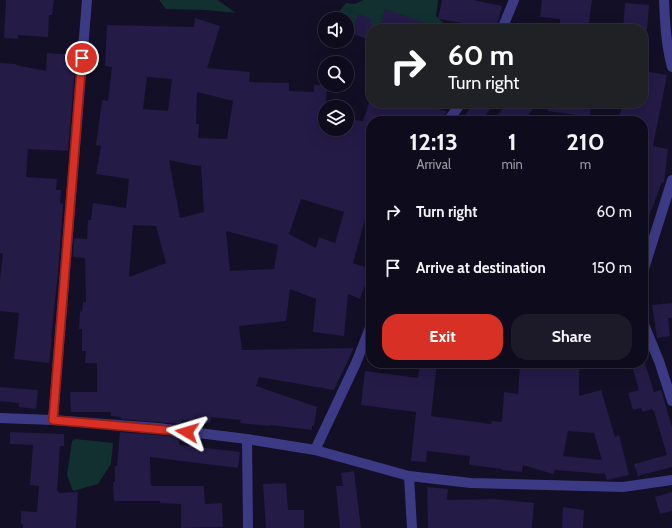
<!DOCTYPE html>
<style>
:root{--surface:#0e0b1c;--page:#1c1929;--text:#f1f3f6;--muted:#9b9ba3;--line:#2e2b3b;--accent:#d93025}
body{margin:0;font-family:Cabin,sans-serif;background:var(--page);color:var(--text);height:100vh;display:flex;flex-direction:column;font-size:15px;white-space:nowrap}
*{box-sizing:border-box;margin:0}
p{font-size:13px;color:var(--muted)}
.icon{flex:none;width:22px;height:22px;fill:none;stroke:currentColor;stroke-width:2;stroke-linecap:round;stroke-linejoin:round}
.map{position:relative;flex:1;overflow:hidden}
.side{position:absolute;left:366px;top:116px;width:282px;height:252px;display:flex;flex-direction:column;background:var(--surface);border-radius:16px;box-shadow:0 4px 16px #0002,0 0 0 1px var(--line)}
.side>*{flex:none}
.banner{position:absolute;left:366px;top:24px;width:282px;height:84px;border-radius:16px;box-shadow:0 4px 16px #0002,0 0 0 1px var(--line);background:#202124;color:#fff;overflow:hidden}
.tools{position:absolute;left:318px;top:12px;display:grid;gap:8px}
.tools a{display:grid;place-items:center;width:36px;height:36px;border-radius:50%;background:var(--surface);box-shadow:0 4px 16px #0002,0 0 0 1px var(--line);font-size:20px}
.pin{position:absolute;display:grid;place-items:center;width:34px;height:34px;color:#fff;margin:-17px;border:2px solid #fff;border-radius:50%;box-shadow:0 1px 4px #0007}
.me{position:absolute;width:44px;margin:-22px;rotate:277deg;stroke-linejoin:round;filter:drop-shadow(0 0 3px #0008)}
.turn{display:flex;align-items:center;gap:14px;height:84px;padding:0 16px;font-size:18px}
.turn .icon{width:52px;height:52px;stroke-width:2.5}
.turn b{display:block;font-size:28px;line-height:34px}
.eta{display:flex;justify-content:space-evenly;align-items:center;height:68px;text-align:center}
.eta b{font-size:24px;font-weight:700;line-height:28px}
.primary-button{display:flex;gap:8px;margin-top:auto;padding:8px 16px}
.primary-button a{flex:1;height:46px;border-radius:16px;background:var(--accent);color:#fff;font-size:16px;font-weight:700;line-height:46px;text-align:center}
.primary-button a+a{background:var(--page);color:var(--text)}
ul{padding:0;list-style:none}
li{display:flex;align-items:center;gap:12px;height:56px;padding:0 16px}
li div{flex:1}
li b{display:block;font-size:15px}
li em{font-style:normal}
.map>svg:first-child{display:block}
</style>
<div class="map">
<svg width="672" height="528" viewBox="0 0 672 528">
<rect width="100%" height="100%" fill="#130f26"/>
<path fill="#12302f" d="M 159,0 L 218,0 L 219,1 L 236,13 L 205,10 L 166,9 Z
M 363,0 L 438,0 L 436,16 L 446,25 L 445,29 L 385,29 L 347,26 L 347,19 L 333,19 L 346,3 L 355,4 Z
M 75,439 L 113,443 L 111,464 L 98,484 L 73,491 L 67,475 L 72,441 Z"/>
<path fill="#241b47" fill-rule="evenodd" d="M 6,0 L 54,0 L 52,15 L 49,15 L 48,37 L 18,35 L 18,39 L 4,38 Z
M 442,0 L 473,0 L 502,6 L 496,29 L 461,29 L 462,23 L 438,19 Z
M 542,0 L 592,0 L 588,29 L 560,29 L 560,19 L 540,17 Z
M 625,3 L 649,5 L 647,30 L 623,28 Z
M 385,9 L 437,27 L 437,29 L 406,29 L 395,26 L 394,29 L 379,29 Z
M 358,14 L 371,19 L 371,40 L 352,34 Z
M 195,18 L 220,26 L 207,68 L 250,72 L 249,82 L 289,83 L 289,91 L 314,92 L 314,85 L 327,85 L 325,129 L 347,129 L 347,119 L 363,121 L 369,103 L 431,103 L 430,107 L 447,111 L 442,121 L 371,121 L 371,208 L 368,217 L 366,216 L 353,263 L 371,269 L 360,299 L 348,294 L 344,336 L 313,332 L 316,299 L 290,289 L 286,321 L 239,326 L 242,350 L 354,348 L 334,390 L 259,377 L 256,386 L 317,407 L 314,426 L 312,425 L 312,430 L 270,425 L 270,426 L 259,425 L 240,423 L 241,420 L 211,417 L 210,423 L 182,420 L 181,424 L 121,419 L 121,417 L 111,416 L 111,412 L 71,412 L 70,392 L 97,392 L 97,363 L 85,363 L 86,351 L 82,351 L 82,329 L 79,329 L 80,311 L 82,312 L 83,302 L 86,302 L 85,258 L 73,257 L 74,238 L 87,239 L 88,220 L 91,220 L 93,203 L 126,208 L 129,179 L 96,174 L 101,146 L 96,145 L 100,116 L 102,100 L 108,101 L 112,67 L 105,66 L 107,25 L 194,27 ZM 147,77 L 172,79 L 168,111 L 143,109 ZM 197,92 L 233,101 L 227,139 L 198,138 L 199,124 L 196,124 ZM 169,160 L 192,165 L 201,166 L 204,212 L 180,218 ZM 301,199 L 344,212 L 335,243 L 319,237 L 316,248 L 289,234 ZM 133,225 L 156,226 L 166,263 L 129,277 ZM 226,231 L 278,245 L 274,269 L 230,271 Z
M 47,53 L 76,55 L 68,151 L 28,149 L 26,177 L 57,179 L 56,190 L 61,190 L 60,203 L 63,204 L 58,273 L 51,338 L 52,338 L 49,363 L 14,359 L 19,313 L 0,311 L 0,280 L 3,254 L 0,253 L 0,63 L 16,64 L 16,65 L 46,71 Z
M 643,71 L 667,75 L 653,146 L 668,149 L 664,183 L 662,182 L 644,229 L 643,228 L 643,121 L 618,121 L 623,103 L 643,103 Z
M 473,103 L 480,103 L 490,109 L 482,121 L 456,121 L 460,115 L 465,116 Z
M 506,103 L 537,103 L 524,121 L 494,121 Z
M 548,103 L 591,103 L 590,117 L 548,111 Z
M 672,303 L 672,318 L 668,318 L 670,336 L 657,338 L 652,305 Z
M 420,363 L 437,363 L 431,416 L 491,424 L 492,421 L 502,422 L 504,392 L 518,394 L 520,363 L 544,363 L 544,366 L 579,367 L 579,396 L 601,390 L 615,437 L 619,435 L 629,475 L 607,480 L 605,474 L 555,470 L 553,474 L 523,465 L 522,472 L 502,470 L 502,469 L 471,465 L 469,464 L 470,456 L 427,451 L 426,462 L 411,461 L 416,412 L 361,405 L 365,371 L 418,378 ZM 568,431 L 594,433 L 602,460 L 563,456 Z
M 631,363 L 645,363 L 654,392 L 661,390 L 672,427 L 672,467 L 638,476 L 634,464 L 667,455 L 654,411 L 653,411 L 652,409 L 643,412 L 641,408 L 633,410 L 628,393 L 639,390 Z
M 0,387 L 38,390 L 36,409 L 19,407 L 19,403 L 0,401 Z
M 10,432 L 64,434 L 64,446 L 60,446 L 57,491 L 59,491 L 58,493 L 78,492 L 76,528 L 23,528 L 23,524 L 21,524 L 21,511 L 37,512 L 39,486 L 30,485 L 33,445 L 10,444 Z
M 120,432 L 180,437 L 179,445 L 240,452 L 238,468 L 150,457 L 151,486 L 204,486 L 205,504 L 222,503 L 223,527 L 181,528 L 181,504 L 160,503 L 160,501 L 114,501 L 113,482 L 115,482 L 115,466 L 117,466 Z
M 354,471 L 361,528 L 340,528 L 336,486 L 343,486 L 341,473 Z
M 286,483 L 288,510 L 304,510 L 304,528 L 266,528 L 263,484 Z
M 427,487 L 448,489 L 447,500 L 495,499 L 534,503 L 532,528 L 428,528 Z
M 672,492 L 672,511 L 660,514 L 655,497 Z
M 563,507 L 584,510 L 583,528 L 562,528 Z"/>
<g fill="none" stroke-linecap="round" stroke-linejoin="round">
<path stroke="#3d3a85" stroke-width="10" d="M 664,0 C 665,23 666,45 672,67
M 502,29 L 514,0
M 448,121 L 461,103
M 643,272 L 672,180
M 643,319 L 645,327 L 659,361 L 672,401
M 0,418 L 53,420 L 158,428 L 247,439 L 315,450 L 409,476 L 471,483 L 623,487 L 672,480
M 53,420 L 87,0
M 247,439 L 248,528
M 315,450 L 356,363 L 371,325
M 409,476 L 412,528"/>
</g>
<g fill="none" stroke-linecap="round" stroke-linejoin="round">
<defs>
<path id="route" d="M 82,58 L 53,420 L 187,432"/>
</defs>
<use href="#route" stroke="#8d1f18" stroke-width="10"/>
<use href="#route" stroke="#d93025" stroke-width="7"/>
</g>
</svg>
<div class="tools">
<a><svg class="icon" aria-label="sound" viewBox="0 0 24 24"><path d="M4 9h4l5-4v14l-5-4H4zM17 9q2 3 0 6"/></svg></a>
<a><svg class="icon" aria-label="search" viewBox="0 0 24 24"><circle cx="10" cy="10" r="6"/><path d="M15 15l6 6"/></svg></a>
<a><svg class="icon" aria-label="layers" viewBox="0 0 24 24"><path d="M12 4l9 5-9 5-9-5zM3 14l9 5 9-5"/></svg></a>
</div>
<div class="pin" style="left:82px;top:58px;background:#d93025"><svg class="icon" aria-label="arrive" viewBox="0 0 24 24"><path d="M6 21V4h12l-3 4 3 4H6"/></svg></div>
<svg class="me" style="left:187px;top:432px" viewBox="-20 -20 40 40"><path d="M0-17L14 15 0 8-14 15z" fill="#d93025" stroke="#fff" stroke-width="4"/></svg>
<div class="banner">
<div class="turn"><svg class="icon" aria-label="right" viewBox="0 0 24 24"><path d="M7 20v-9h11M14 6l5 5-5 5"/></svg><div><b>60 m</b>Turn right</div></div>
</div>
<section class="side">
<div class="eta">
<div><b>12:13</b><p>Arrival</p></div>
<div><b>1</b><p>min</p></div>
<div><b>210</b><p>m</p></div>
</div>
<ul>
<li><svg class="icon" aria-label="right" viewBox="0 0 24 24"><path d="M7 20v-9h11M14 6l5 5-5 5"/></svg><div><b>Turn right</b></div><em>60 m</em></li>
<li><svg class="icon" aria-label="arrive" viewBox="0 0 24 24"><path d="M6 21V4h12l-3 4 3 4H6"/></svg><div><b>Arrive at destination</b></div><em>150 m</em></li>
</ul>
<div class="primary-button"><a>Exit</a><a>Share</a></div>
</section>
</div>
